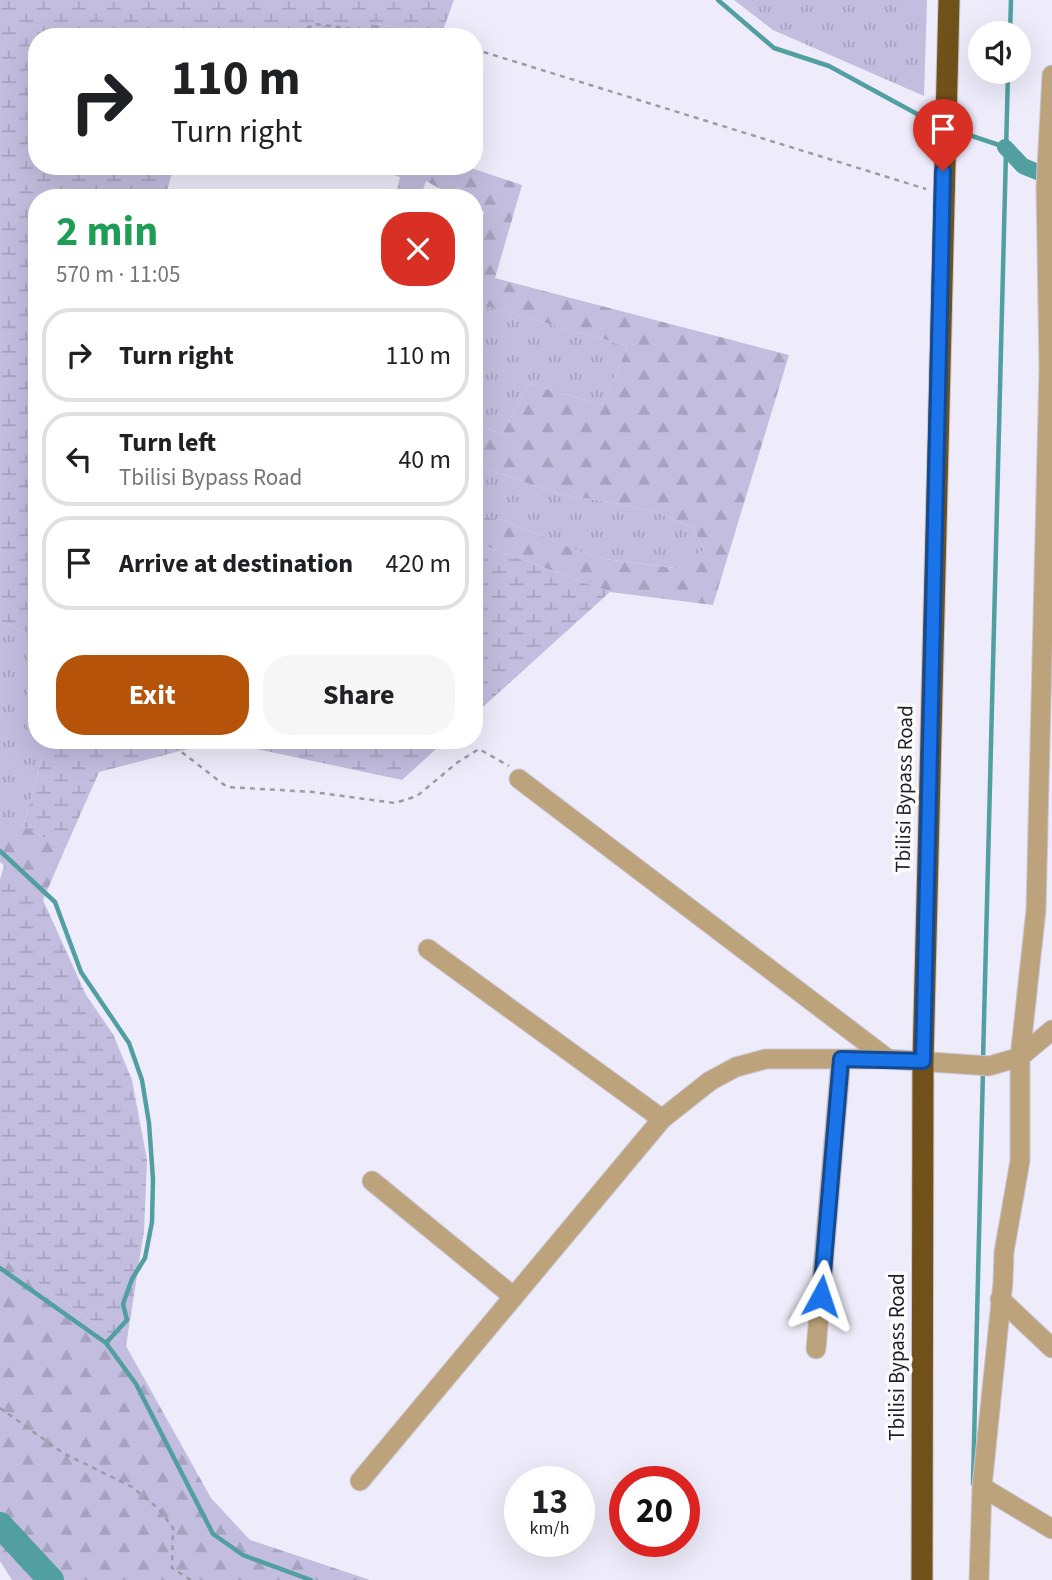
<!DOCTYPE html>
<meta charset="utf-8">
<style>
:root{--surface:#fff;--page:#f6f6f6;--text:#202124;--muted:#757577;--line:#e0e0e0;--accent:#b45309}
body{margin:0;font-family:"Source Sans 3",sans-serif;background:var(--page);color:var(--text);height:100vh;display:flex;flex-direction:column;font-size:26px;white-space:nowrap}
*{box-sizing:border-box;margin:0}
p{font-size:23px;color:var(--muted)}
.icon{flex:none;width:38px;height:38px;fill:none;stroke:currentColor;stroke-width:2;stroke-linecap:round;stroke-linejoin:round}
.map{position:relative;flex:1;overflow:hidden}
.sheet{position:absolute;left:28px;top:189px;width:455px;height:560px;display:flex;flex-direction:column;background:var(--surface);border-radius:28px;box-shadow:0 7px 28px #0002}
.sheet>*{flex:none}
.hud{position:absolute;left:28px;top:28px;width:455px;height:147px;border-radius:28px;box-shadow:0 7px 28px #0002;background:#fff;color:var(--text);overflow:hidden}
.buttons{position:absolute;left:968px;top:21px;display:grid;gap:14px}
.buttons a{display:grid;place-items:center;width:63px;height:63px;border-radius:50%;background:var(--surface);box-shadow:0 7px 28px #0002;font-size:35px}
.speed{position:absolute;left:504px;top:1466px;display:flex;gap:14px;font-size:35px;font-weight:700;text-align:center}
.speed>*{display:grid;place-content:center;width:91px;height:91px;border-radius:50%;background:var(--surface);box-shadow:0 7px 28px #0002;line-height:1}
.speed small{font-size:18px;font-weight:400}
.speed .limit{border:10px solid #d22;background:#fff;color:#111}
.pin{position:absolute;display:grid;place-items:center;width:60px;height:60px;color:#fff;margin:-72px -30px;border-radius:50% 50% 50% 0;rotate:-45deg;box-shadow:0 0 7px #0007}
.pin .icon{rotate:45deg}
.me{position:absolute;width:77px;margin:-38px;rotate:5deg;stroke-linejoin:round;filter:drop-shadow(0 0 5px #0008)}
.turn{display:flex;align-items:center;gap:24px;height:147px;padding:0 28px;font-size:32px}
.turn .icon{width:91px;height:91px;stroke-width:2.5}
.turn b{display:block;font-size:49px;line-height:60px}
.round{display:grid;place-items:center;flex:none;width:74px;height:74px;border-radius:28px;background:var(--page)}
.overview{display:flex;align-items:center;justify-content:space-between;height:119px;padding:0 28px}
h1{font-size:42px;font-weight:700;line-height:52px;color:#1e9e55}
.button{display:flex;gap:14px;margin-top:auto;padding:14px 28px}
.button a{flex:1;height:80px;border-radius:28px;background:var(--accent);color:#fff;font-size:28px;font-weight:700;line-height:80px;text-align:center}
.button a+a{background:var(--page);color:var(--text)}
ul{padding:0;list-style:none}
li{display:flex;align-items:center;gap:21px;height:94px;margin:0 14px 10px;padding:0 14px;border:4px solid var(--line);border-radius:28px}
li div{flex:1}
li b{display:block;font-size:26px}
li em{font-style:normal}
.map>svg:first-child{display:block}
</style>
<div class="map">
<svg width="1052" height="1580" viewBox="0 0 1052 1580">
<defs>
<pattern id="grass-tufts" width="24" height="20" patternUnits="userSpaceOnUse" patternTransform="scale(1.75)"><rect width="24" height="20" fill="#c3bddf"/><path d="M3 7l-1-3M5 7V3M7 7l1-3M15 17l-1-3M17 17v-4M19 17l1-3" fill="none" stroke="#a7a2bf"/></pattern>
<pattern id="forest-firs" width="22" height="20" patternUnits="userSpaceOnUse" patternTransform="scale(1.75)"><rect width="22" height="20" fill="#c3bddf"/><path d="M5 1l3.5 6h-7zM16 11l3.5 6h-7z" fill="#a7a2bf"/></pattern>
<pattern id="wetland-marsh" width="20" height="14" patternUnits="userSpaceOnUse" patternTransform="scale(1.75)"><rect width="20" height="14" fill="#c3bddf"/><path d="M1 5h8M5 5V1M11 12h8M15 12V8" fill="none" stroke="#a7a2bf"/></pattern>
</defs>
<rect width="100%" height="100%" fill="#eeecfa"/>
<path fill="url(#grass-tufts)" d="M 734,0 L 927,0 L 924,96 L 773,30 Z
M 474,303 L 628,346 L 602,405 L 529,384 L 502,434 L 474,424 Z
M 474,465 L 559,494 L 615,503 L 657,512 L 693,528 L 704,550 L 676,568 L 596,558 L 503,520 L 474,516 Z
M 0,622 L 37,637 L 37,740 L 47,740 L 23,826 L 0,813 Z"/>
<path fill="url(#forest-firs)" d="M 371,24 L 443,30 L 466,37 L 367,37 Z
M 363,166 L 465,166 L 522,185 L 495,278 L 789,355 L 713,605 L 610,592 L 474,542 L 474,516 L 503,520 L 596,558 L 675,568 L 704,550 L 693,528 L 657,512 L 615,503 L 559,494 L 474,465 L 474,424 L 502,434 L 529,384 L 602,405 L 628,346 L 474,303 L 474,236 L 484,212 L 474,206 L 474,198 L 457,198 L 426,181 L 420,198 L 395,198 L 400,177 Z
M 0,813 L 65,849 L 43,900 L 0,862 Z
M 0,1255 L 126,1346 L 211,1498 L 250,1540 L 370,1580 L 12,1580 L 0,1561 Z"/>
<path fill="url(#wetland-marsh)" d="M 0,0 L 454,0 L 443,30 L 371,24 L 367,37 L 37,37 L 37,166 L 174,166 L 165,198 L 37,198 L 37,637 L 0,622 Z
M 474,542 L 610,592 L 474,715 Z
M 47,740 L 446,740 L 402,780 L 219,741 L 99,772 L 65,849 L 23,826 Z
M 4,865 L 43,900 L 86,995 L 113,1034 L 132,1080 L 147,1160 L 144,1231 L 126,1346 L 0,1255 L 0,880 Z"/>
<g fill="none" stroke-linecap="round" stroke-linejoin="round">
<path stroke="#529fa1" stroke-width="4.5" d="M 718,0 L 774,48 L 829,66 L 928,120
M 1010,33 L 1011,0
M 969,135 L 1005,147
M 0,851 L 55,902 L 81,972 L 129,1043 L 142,1080 L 149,1123 L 153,1179 L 152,1222 L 145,1258 L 132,1279 L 123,1304 L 127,1320 L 106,1343
M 983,1061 L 1008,72
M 0,1268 L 106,1343 L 136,1384 L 213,1534 L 243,1555 L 311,1580
M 973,1484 L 983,1070"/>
<path stroke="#529fa1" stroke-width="16" d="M 1005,147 L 1023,166 L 1052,178"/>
<path stroke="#529fa1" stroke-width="26" d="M 0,1525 L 51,1580"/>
<defs>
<path id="minor" d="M 519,779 L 888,1059
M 428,949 L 662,1119
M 372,1181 L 514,1297
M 1000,1299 L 1052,1348
M 816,1349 L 841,1059
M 360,1481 L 662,1119 L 710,1081 L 736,1067 L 766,1059 L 888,1059 L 989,1066 L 1020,1057 L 1052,1030
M 982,1487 L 1052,1529
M 979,1580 L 982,1487 L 1003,1282 L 1004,1252 L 1020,1161 L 1020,1057 L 1036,910 L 1049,368 L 1046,187 L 1052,75"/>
<path id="highway" d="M 922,1580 L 923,1061 L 949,0"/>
</defs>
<use href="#minor" stroke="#c9c7d4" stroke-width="21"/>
<use href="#highway" stroke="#c9c7d4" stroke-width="23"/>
<path stroke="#9d9ba8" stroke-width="2.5" stroke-dasharray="5 5" stroke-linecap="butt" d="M 289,37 L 315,24 L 415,37
M 474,49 L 926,189
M 166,740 L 227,787 L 313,792 L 395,803 L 417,796 L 458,762 L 479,749 L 509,766
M 0,1408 L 63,1453 L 132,1487 L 159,1509 L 173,1528 L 172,1568 L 191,1580"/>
<use href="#minor" stroke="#bda37c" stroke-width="19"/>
<use href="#highway" stroke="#70511a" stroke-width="21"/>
</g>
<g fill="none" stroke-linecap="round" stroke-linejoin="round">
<defs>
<path id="route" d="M 821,1296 L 841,1059 L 923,1061 L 943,171"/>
</defs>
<use href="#route" stroke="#114b97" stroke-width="18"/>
<use href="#route" stroke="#1a73e8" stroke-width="12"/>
</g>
<g text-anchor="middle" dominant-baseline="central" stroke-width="7" stroke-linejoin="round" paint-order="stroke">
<g font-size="21" fill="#1f1d29" stroke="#fbfbfb">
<text transform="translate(904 789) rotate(-89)">Tbilisi Bypass Road</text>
<text transform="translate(897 1357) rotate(-90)">Tbilisi Bypass Road</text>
</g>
</g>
</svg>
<div class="buttons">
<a><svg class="icon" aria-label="sound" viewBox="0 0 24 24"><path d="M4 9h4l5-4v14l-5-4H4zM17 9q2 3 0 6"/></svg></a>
</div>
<div class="speed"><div>13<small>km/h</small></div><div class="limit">20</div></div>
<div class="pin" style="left:943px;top:171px;background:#d93025"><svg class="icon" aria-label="arrive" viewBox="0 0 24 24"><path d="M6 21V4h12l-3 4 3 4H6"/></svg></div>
<svg class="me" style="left:821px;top:1296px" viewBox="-20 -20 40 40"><path d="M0-17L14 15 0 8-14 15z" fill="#1a73e8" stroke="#fff" stroke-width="4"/></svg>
<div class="hud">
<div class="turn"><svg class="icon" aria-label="right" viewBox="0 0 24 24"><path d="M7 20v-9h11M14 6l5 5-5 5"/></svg><div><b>110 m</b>Turn right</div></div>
</div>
<section class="sheet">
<div class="overview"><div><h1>2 min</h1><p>570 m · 11:05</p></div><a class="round" style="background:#d93025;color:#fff"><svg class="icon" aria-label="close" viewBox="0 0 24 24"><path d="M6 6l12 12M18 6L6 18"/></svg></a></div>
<ul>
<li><svg class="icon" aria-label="right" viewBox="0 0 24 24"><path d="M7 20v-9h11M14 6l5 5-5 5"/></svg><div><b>Turn right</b></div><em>110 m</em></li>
<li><svg class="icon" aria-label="left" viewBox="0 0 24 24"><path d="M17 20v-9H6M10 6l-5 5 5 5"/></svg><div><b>Turn left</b><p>Tbilisi Bypass Road</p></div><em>40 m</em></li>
<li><svg class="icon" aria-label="arrive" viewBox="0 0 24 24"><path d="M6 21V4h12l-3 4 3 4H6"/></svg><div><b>Arrive at destination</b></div><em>420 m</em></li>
</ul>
<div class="button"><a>Exit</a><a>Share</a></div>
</section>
</div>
